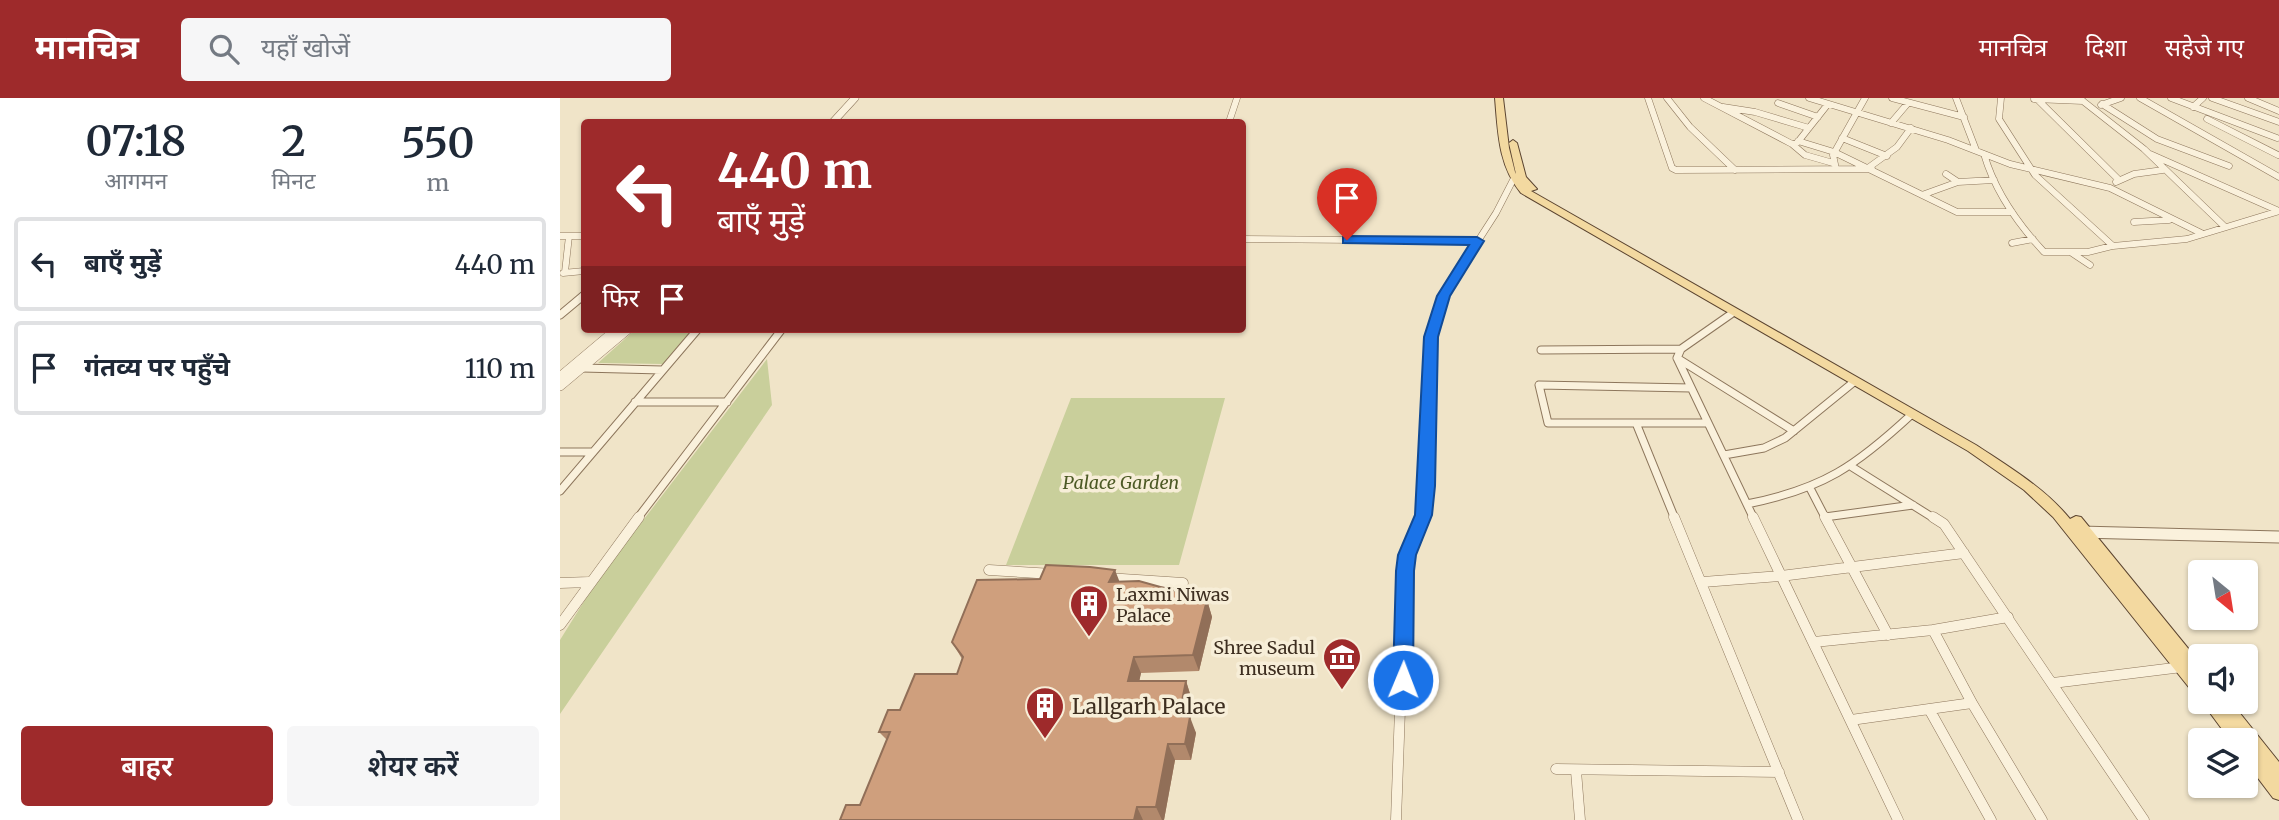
<!DOCTYPE html>
<html lang="hi">
<meta charset="utf-8">
<style>
:root{--surface:#fff;--page:#f6f6f7;--text:#1f2937;--muted:#747a83;--line:#e0e1e3;--accent:#9e2a2b}
body{margin:0;font-family:Merriweather,"Noto Sans Devanagari",serif;background:var(--page);color:var(--text);height:100vh;display:flex;flex-direction:column;font-size:26px;white-space:nowrap}
*{box-sizing:border-box;margin:0}
p{font-size:23px;color:var(--muted)}
.icon{flex:none;width:38px;height:38px;fill:none;stroke:currentColor;stroke-width:2;stroke-linecap:round;stroke-linejoin:round}
.map{position:relative;flex:1;overflow:hidden}
.panel{display:flex;flex-direction:column;background:var(--surface);width:560px}
.panel>*{flex:none}
.guide{position:absolute;left:21px;top:21px;width:665px;height:214px;border-radius:7px;box-shadow:0 2px 5px #0004;background:#9e2a2b;color:#fff;overflow:hidden}
.needle{width:46px;rotate:150deg}
.tools{position:absolute;left:1628px;top:462px;display:grid;gap:14px}
.tools a{display:grid;place-items:center;width:70px;height:70px;border-radius:7px;background:var(--surface);box-shadow:0 2px 5px #0004;font-size:35px}
.pin{position:absolute;display:grid;place-items:center;width:60px;height:60px;color:#fff;margin:-72px -30px;border-radius:50% 50% 50% 0;rotate:-45deg;box-shadow:0 0 7px #0007}
.pin .icon{rotate:45deg}
.me{position:absolute;width:77px;margin:-38px;rotate:1deg;stroke-linejoin:round;filter:drop-shadow(0 0 5px #0008)}
.turn{display:flex;align-items:center;gap:24px;height:147px;padding:0 21px;font-size:32px}
.turn .icon{width:91px;height:91px;stroke-width:2.5}
.turn b{display:block;font-size:49px;line-height:60px}
.then{display:flex;align-items:center;height:66px;padding:0 21px;background:#0003;gap:14px;font-size:26px}
.eta{display:flex;justify-content:space-evenly;align-items:center;height:119px;text-align:center}
.eta b{font-size:42px;font-weight:600;line-height:49px}
.cta{display:flex;gap:14px;margin-top:auto;padding:14px 21px}
.cta a{flex:1;height:80px;border-radius:7px;background:var(--accent);color:#fff;font-size:28px;font-weight:600;line-height:80px;text-align:center}
.cta a+a{background:var(--page);color:var(--text)}
ul{padding:0;list-style:none}
li{display:flex;align-items:center;gap:21px;height:94px;margin:0 14px 10px;padding:0 7px;border:4px solid var(--line);border-radius:7px}
li div{flex:1}
li b{display:block;font-size:26px}
li em{font-style:normal}
header{display:flex;align-items:center;gap:42px;box-sizing:border-box;height:98px;padding:0 35px;background:var(--accent);color:#fff}
header strong{font-size:33px}
nav{display:flex;gap:38px;margin-inline-start:auto;font-size:24px}
.search{width:490px;height:63px;background:var(--page);display:flex;align-items:center;gap:18px;box-sizing:border-box;padding:0 24px;border-radius:7px;color:var(--muted);font-size:26px}
main{display:flex;flex:1;min-height:0}
.map>svg:first-child{display:block}
</style>
<header>
<strong>मानचित्र</strong>
<div class="search"><svg class="icon" aria-label="search" viewBox="0 0 24 24"><circle cx="10" cy="10" r="6"/><path d="M15 15l6 6"/></svg>यहाँ खोजें</div>
<nav><a>मानचित्र</a><a>दिशा</a><a>सहेजे गए</a></nav>
</header>
<main>
<section class="panel">
<div class="eta">
<div><b>07:18</b><p>आगमन</p></div>
<div><b>2</b><p>मिनट</p></div>
<div><b>550</b><p>m</p></div>
</div>
<ul>
<li><svg class="icon" aria-label="left" viewBox="0 0 24 24"><path d="M17 20v-9H6M10 6l-5 5 5 5"/></svg><div><b>बाएँ मुड़ें</b></div><em>440 m</em></li>
<li><svg class="icon" aria-label="arrive" viewBox="0 0 24 24"><path d="M6 21V4h12l-3 4 3 4H6"/></svg><div><b>गंतव्य पर पहुँचे</b></div><em>110 m</em></li>
</ul>
<div class="cta"><a>बाहर</a><a>शेयर करें</a></div>
</section>
<div class="map">
<svg width="1719" height="722" viewBox="0 0 1719 722">
<rect width="100%" height="100%" fill="#f0e4c8"/>
<path fill="#c9cf9b" d="M 76,231 L 134,231 L 103,266 L 38,265 Z
M 207,261 L 212,307 L 0,616 L 0,542 L 38,481 Z
M 511,300 L 665,300 L 619,467 L 446,467 Z"/>
<g fill="none" stroke-linecap="round" stroke-linejoin="round">
<defs>
<path id="minor-far2" d="M 1088,0 L 1112,70 L 1116,72 L 1312,71
M 1107,0 L 1130,29 L 1175,72
M 1144,0 L 1232,46 L 1237,45 L 1268,6
M 1249,0 L 1388,42 L 1450,66 L 1550,90 L 1643,136
M 1332,0 L 1404,19
M 1396,0 L 1416,52
M 1441,0 L 1439,21 L 1475,77 L 1553,148 L 1627,141 L 1719,113
M 1476,0 L 1559,82
M 1519,0 L 1584,51 L 1664,128
M 1580,0 L 1719,79
M 1611,0 L 1717,40
M 1652,0 L 1719,24
M 1688,0 L 1719,13
M 1474,1 L 1523,3
M 1218,5 L 1258,19
M 1542,6 L 1597,41 L 1669,68
M 1541,7 L 1561,0
M 1163,9 L 1195,14 L 1249,30
M 1633,9 L 1643,0
M 1647,21 L 1718,57
M 669,24 L 677,0
M 1331,25 L 1348,5
M 1282,40 L 1327,58
M 1238,43 L 1274,54 L 1397,114 L 1452,114
M 1232,46 L 1245,57 L 1273,65
M 1424,56 C 1435,94 1457,125 1484,154 L 1528,154 L 1552,148
M 1590,56 L 1719,113
M 1308,70 L 1337,49 L 1351,30
M 1276,71 L 1273,57 L 1305,0
M 1386,76 L 1398,84 L 1434,82
M 1556,84 L 1574,76 L 1603,72
M 1362,97 L 1398,84
M 1574,124 L 1609,122
M 0,138 L 24,138
M 682,141 L 917,143
M 1452,145 L 1473,141
M 1512,155 L 1530,167
M 5,174 L 9,138
M 3,175 L 24,173
M 891,185 L 936,115 L 953,82"/>
<path id="minor-far1" d="M 1174,214 L 1121,251 L 1117,260 L 1194,421
M 0,217 L 24,197
M 981,252 L 1121,251
M 1117,260 L 1234,333
M 22,270 L 102,272
M 75,304 L 167,304
M 1076,325 L 988,325 L 979,287 L 1131,290
M 0,354 L 33,354
M 1164,357 L 1204,350 L 1225,340 L 1295,283
M 1292,369 L 1375,421
M 1251,392 L 1266,421
M 0,393 L 138,231
M 1187,406 C 1263,391 1296,368 1352,316
M 1265,419 L 1353,407
M 77,421 L 222,231
M 862,421 L 871,239 L 883,197 L 892,183
M 1115,421 L 1076,325 L 1148,325"/>
<path id="minor" d="M 1114,419 L 1238,722
M 1193,419 L 1338,722
M 1265,419 L 1328,537
M 1373,419 L 1384,426 L 1584,722
M 429,472 L 493,476
M 547,480 L 623,485
M 1143,484 L 1221,478 L 1404,455
M 0,485 L 29,484
M 1448,519 L 1373,532 L 1412,605 L 1482,722
M 0,527 L 79,419
M 1254,544 L 1373,532
M 1493,585 L 1622,569
M 1369,611 L 1431,722
M 1291,622 L 1412,605
M 996,671 L 1219,674
M 1016,673 L 1020,722
M 836,722 L 845,473 L 847,457 L 863,419"/>
<path id="tertiary-far2" d="M 273,24 L 295,0"/>
<path id="tertiary-far1" d="M 0,279 L 57,231
M 0,288 L 68,231"/>
<path id="tertiary" d="M 1520,434 L 1719,439"/>
<path id="primary" d="M 935,0 L 943,0 L 949,50 L 955,74 L 956,76 L 949,45 L 953,42 L 957,45 L 966,79 L 977,91 L 971,93 L 1416,347 C 1449,369 1485,390 1510,421 L 1516,418 L 1521,419 L 1640,565 L 1640,599 L 1635,597 L 1493,419 L 1464,392 L 1408,353 L 961,95 C 938,67 938,34 935,0 Z
M 1642,604 L 1671,604 L 1719,664 L 1719,702 L 1713,700 L 1685,663 L 1685,642 L 1670,642 Z"/>
</defs>
<use href="#minor-far2" stroke="#8d765c" stroke-width="7"/>
<use href="#minor-far1" stroke="#8d765c" stroke-width="9"/>
<use href="#minor" stroke="#8d765c" stroke-width="11"/>
<use href="#tertiary-far2" stroke="#8d765c" stroke-width="8"/>
<use href="#tertiary-far1" stroke="#8d765c" stroke-width="10"/>
<use href="#tertiary" stroke="#8d765c" stroke-width="13"/>
<use href="#primary" stroke="#5b4430" stroke-width="2"/>
<use href="#minor-far2" stroke="#faf1dc" stroke-width="6"/>
<use href="#minor-far1" stroke="#faf1dc" stroke-width="7"/>
<use href="#minor" stroke="#faf1dc" stroke-width="10"/>
<use href="#tertiary-far2" stroke="#faf1dc" stroke-width="7"/>
<use href="#tertiary-far1" stroke="#faf1dc" stroke-width="9"/>
<use href="#tertiary" stroke="#faf1dc" stroke-width="11"/>
<use href="#primary" fill="#f3d9a0" fill-rule="evenodd"/>
</g>
<path fill="#b2896c" d="M 560,484 L 647,502 L 652,519 L 639,573 L 581,575 L 579,583 L 626,583 L 631,599 L 628,619 L 636,635 L 631,662 L 615,662 L 604,722 L 280,722 L 300,707 L 327,642 L 319,634 L 340,612 L 397,576 L 402,561 L 392,544 Z"/>
<path fill="#916f58" d="M 555,472 L 562,490 L 549,484 Z
M 647,502 L 652,519 L 639,573 L 633,557 Z
M 574,559 L 581,575 L 576,599 L 568,583 Z
M 626,583 L 631,599 L 625,634 L 619,618 Z
M 630,619 L 636,635 L 631,662 L 625,646 Z
M 608,646 L 615,662 L 604,722 L 602,722 L 596,709 Z
M 577,709 L 583,722 L 574,722 Z"/>
<path fill="#cf9f7d" stroke="#916f58" stroke-width="2" d="M 486,467 L 530,469 L 555,472 L 549,484 L 579,483 L 647,502 L 633,557 L 574,559 L 568,583 L 626,583 L 619,618 L 630,619 L 625,646 L 608,646 L 596,709 L 577,709 L 574,722 L 280,722 L 286,707 L 300,707 L 330,634 L 319,634 L 328,612 L 340,612 L 355,576 L 397,576 L 403,559 L 392,544 L 417,482 L 480,481 Z"/>
<path fill="#1a73e8" stroke="#114b97" stroke-width="2" d="M 787,138 L 917,139 L 924,143 L 890,198 L 878,239 L 875,388 L 872,417 L 856,457 L 854,473 L 853,582 L 850,588 L 843,591 L 836,588 L 833,582 L 836,473 L 838,457 L 855,417 L 864,239 L 877,198 L 909,147 L 783,145 L 783,139 Z"/>
<defs>
<symbol id="building-pin" viewBox="-11 -11 22 30"><path d="M0 17L-7.5 6A9.5 9.5 0 1 1 7.5 6Z" fill="#9e2a2b" stroke="#f7eed8"/><path d="M-4-6H4V6H1V3H-1V6H-4ZM-2.5-4.3h1.7v1.8h-1.7ZM.8-4.3h1.7v1.8H.8ZM-2.5-1h1.7V.8h-1.7ZM.8-1h1.7V.8H.8Z" fill="#fff"/></symbol>
<symbol id="museum-pin" viewBox="-11 -11 22 30"><path d="M0 17L-7.5 6A9.5 9.5 0 1 1 7.5 6Z" fill="#9e2a2b" stroke="#f7eed8"/><path d="M0-6L6-3V-2H-6V-3ZM-5-1h2V3h-2ZM-1-1h2V3h-2ZM3-1h2V3H3ZM-6 4H6V6H-6Z" fill="#fff"/></symbol>
</defs>
<g fill-rule="evenodd">
<use href="#building-pin" x="507" y="484" width="44" height="60"/>
<use href="#museum-pin" x="760" y="537" width="44" height="60"/>
<use href="#building-pin" x="463" y="586" width="44" height="60"/>
</g>
<g text-anchor="middle" dominant-baseline="central" stroke-width="7" stroke-linejoin="round" paint-order="stroke">
<g font-size="18" font-style="italic" fill="#4d5a26" stroke="#f7eed8">
<text x="561" y="384">Palace Garden</text>
</g>
<g font-size="18" fill="#3d2e20" stroke="#f7eed8" text-anchor="start">
<text x="556" y="496">Laxmi Niwas<tspan x="556" dy="21">Palace</tspan></text>
<text x="755" y="549" text-anchor="end">Shree Sadul<tspan x="755" dy="21">museum</tspan></text>
</g>
<g font-size="21" fill="#3d2e20" stroke="#f7eed8" text-anchor="start">
<text x="512" y="608">Lallgarh Palace</text>
</g>
</g>
</svg>
<div class="tools">
<a><svg class="needle" viewBox="-14 -14 28 28"><path d="M0-13l5 13h-10z" fill="#e53935"/><path d="M0 13l5-13h-10z" fill="#747a83"/></svg></a>
<a><svg class="icon" aria-label="sound" viewBox="0 0 24 24"><path d="M4 9h4l5-4v14l-5-4H4zM17 9q2 3 0 6"/></svg></a>
<a><svg class="icon" aria-label="layers" viewBox="0 0 24 24"><path d="M12 4l9 5-9 5-9-5zM3 14l9 5 9-5"/></svg></a>
</div>
<div class="pin" style="left:787px;top:142px;background:#d93025"><svg class="icon" aria-label="arrive" viewBox="0 0 24 24"><path d="M6 21V4h12l-3 4 3 4H6"/></svg></div>
<svg class="me" style="left:843px;top:582px" viewBox="-20 -20 40 40"><circle r="17" fill="#1a73e8" stroke="#fff" stroke-width="3"/><path d="M0-11L8 9 0 5-8 9z" fill="#fff"/></svg>
<div class="guide">
<div class="turn"><svg class="icon" aria-label="left" viewBox="0 0 24 24"><path d="M17 20v-9H6M10 6l-5 5 5 5"/></svg><div><b>440 m</b>बाएँ मुड़ें</div></div>
<div class="then">फिर<svg class="icon" aria-label="arrive" viewBox="0 0 24 24"><path d="M6 21V4h12l-3 4 3 4H6"/></svg></div>
</div>
</div>
</main>
